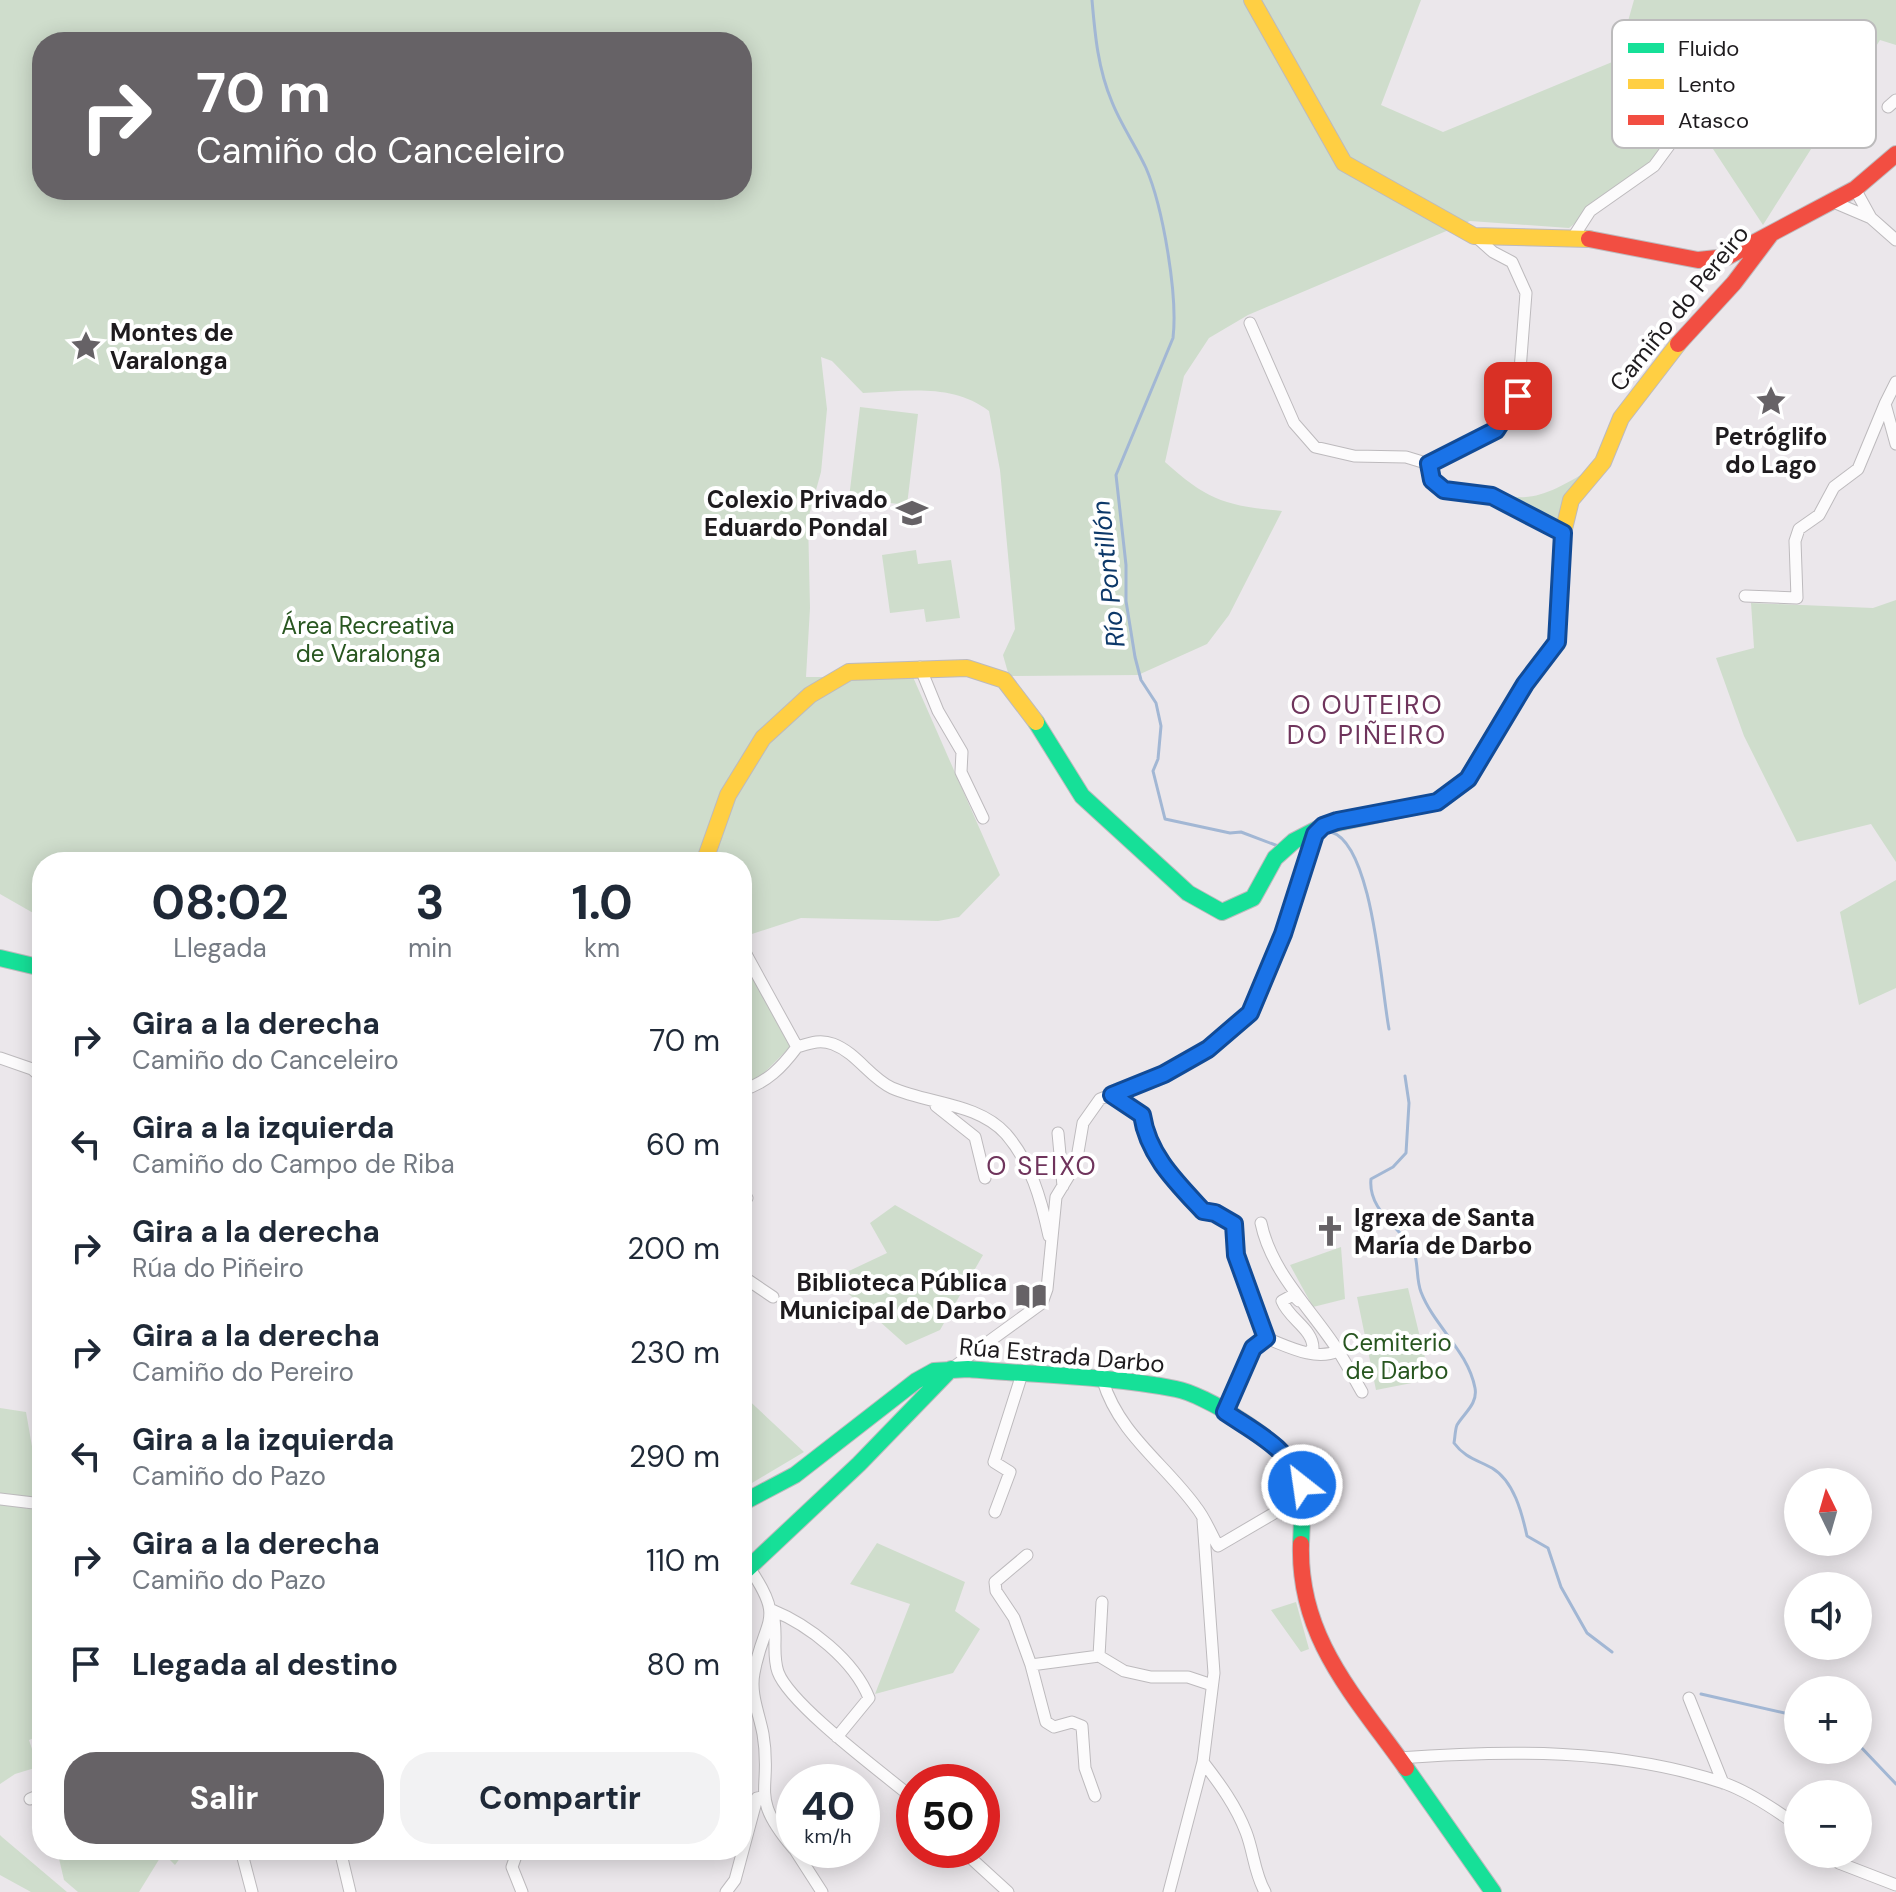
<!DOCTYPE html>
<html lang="es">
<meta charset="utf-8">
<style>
:root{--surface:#fff;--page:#f2f2f3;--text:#1f2937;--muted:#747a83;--accent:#666266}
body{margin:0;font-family:"DM Sans",sans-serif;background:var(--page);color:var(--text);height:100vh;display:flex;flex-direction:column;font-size:30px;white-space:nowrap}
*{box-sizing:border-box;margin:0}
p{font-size:26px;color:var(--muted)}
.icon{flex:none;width:44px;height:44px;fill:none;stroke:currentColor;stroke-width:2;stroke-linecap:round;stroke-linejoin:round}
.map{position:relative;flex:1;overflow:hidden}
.side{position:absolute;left:32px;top:852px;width:720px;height:1008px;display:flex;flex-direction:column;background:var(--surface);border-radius:32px;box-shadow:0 4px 20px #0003}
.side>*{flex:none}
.banner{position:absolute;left:32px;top:32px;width:720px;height:168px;border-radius:32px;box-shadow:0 4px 20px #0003;background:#666266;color:#fff;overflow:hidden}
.needle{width:52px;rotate:355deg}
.fabs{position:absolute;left:1784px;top:1468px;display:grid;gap:16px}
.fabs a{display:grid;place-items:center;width:88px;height:88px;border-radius:50%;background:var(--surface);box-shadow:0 4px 20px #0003;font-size:40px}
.speed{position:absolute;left:776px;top:1764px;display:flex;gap:16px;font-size:40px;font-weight:700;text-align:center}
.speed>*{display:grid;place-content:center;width:104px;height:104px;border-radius:50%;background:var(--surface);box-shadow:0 4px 20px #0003;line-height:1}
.speed small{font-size:20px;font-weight:400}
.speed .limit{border:12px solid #d22;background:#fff;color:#111}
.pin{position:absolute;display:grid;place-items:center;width:68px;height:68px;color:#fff;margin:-34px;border-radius:16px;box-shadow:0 4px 12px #0006}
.me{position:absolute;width:88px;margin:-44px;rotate:330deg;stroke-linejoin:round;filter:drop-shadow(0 0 6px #0008)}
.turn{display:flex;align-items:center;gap:28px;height:168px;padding:0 32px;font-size:36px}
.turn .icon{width:104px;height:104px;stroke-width:2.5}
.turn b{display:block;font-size:56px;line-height:68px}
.eta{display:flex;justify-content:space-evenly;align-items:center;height:136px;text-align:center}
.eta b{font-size:48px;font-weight:700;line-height:56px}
.primary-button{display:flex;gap:16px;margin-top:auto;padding:16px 32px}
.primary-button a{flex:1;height:92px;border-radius:32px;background:var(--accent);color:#fff;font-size:32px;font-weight:700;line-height:92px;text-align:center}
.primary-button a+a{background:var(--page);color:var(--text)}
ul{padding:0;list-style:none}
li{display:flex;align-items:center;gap:24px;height:104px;padding:0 32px}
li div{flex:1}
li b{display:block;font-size:30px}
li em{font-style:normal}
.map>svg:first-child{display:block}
</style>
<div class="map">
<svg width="1896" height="1892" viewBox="0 0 1896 1892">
<rect width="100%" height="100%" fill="#ebe7eb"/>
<path fill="#cfddcc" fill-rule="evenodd" d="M 0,0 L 1421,0 L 1381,105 L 1443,132 L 1617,60 L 1634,0 L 1896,0 L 1896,45 L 1880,40 L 1763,225 L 1688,111 L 1654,162 L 1569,228 L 1470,221 L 1248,315 L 1209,338 L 1184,376 L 1165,462 C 1207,500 1226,506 1282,511 L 1229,615 L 1207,644 L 1138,675 L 1009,676 L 1003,655 L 1015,629 L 1000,470 L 989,411 C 953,383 906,391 863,393 L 832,361 L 821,357 L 827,409 L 821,472 L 808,519 L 810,608 L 806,677 L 913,677 L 1000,875 L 959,917 L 938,921 L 801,918 L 746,936 L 790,1047 L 758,1079 L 742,1083 L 742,862 L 42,862 L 42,918 L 0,894 ZM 42,42 L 742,42 L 742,190 L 42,190 Z
M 860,407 L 918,414 L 907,505 L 849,498 Z
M 1586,472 L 1556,526 L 1503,494 C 1532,505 1562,486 1586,472 Z
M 916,550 L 918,564 L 951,560 L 960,618 L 926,622 L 924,609 L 890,613 L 882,555 Z
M 1896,600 L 1896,862 L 1871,824 L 1797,842 L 1744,736 L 1716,658 L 1754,648 L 1751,603 L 1873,608 Z
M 1896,880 L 1896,988 L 1859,1005 L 1840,912 Z
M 895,1205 L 983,1255 L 940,1330 L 906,1345 L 832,1279 L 887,1253 L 870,1223 Z
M 1341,1247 L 1345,1299 L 1313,1307 L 1290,1265 Z
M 1408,1288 L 1428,1370 L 1422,1381 L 1376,1390 L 1357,1297 Z
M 742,1394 L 804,1452 L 742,1489 Z
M 0,1408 L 26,1412 L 41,1498 L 0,1494 Z
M 0,1504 L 42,1511 L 42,1735 L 29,1740 L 38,1767 L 15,1774 L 0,1784 Z
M 877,1543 L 965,1582 L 955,1611 L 980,1629 L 953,1673 L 875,1694 L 910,1604 L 850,1584 Z
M 1296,1602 L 1309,1649 L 1301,1652 L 1271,1610 Z
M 0,1835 L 2,1837 L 67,1892 L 31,1892 L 0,1875 Z
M 57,1850 L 186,1850 L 175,1865 L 163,1853 L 139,1892 L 78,1892 L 64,1880 Z"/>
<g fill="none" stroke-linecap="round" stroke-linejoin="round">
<path stroke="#a2b7d4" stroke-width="3" d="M 1092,0 C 1095,35 1098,69 1112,102 C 1121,125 1136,146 1146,168 C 1163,207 1178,296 1173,338 L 1116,475 L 1126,565 L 1126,601 L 1135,657 L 1141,680 L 1156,703 L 1161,726 L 1158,759 L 1153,771 L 1165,819 L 1230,833 L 1241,832 L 1278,846
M 1331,832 C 1373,844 1381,988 1389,1029
M 1405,1076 L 1409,1103 L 1406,1153 L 1393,1167 L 1371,1179 C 1368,1208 1395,1224 1410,1245 C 1420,1259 1415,1276 1421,1292 C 1434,1326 1468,1351 1475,1388 C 1478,1404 1464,1413 1457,1425 C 1455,1430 1455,1438 1454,1443 C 1464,1457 1477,1460 1492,1468 C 1514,1481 1522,1513 1527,1536 L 1548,1548 L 1561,1587 L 1587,1633 L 1612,1652
M 1701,1694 L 1798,1716
M 1858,1744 L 1896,1784"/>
<defs>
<path id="street" d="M 1888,107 L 1896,100
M 1855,189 L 1871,218 L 1896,240
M 1831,201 L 1871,218
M 1475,236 L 1493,252 L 1512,262 L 1526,293 L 1518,396 L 1496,430 L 1429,464 L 1432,480 L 1450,491 L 1492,496 L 1563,533
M 1572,239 L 1590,211 L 1654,166 L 1693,113
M 1250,323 L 1294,423 L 1315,447 L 1354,456 L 1406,457 L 1429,464
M 1896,382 L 1885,404 L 1896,444
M 1745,596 L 1797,598 L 1795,541 L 1799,529 L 1819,515 L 1834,487 L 1858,469 L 1885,404
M 920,667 L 938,711 L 962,752 L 961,772 L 983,818
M 742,947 L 797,1047
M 797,1047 C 810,1043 820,1039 833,1044 C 857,1053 870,1078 892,1088 C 929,1104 978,1103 1006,1134 C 1031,1163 1041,1199 1049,1236
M 0,1058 L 32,1069 L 42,1078
M 742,1090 C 767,1083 782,1067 797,1047
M 1112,1095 L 1142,1115 C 1148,1155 1177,1182 1203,1211 L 1215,1213 L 1234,1224 L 1236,1255 L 1266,1338
M 936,1106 L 975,1137 L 985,1178
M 1058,1133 L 1063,1186
M 742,1195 L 747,1198
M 1261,1223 C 1271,1272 1311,1309 1337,1349 C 1346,1363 1354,1378 1362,1392
M 742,1276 L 773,1297
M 1299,1301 L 1293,1295 L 1282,1301 C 1289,1319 1313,1329 1313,1348 L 1308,1353
M 1266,1338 C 1289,1347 1315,1361 1338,1351
M 951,1369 L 1042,1303 L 1047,1289 L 1056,1197 L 1076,1164 L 1083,1123 L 1100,1099 L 1164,1074 L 1208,1049 L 1250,1013 L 1283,934 L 1315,834
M 1103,1381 C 1119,1434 1165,1464 1196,1507 C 1205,1518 1211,1534 1218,1546 L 1288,1505 L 1304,1503
M 1225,1412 L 1253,1348 L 1266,1338
M 0,1499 L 42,1504
M 995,1512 L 1010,1472 L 994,1462 L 1022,1374
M 1027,1555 L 995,1582 L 996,1591 L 1014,1618 L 1031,1665 L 1099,1656 L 1124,1671 L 1151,1677 L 1188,1677 L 1212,1685
M 750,1569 C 786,1622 764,1618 754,1673 C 750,1694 759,1713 763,1734 C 773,1792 747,1794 794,1849
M 772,1610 C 809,1625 854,1660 869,1698 L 837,1737
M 772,1611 C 779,1631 771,1652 778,1672 C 790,1705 884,1774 914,1799
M 1099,1656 L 1102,1602
M 1031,1665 L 1046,1722 L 1054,1727 L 1072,1722 L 1082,1726 L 1085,1768 L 1095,1796
M 742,1695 L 753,1675
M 1689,1698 L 1723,1783
M 1398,1758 C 1507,1750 1619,1748 1724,1783 C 1749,1792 1776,1810 1798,1826
M 1203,1762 C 1220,1784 1236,1806 1246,1832 C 1254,1853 1254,1872 1265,1892
M 30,1799 L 42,1794
M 241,1850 L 252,1892
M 340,1850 L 350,1892
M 518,1850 L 512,1867 L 522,1892
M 795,1850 L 822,1892
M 962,1850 L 1008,1892
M 1829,1854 L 1839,1863 L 1896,1885
M 726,1892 L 735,1880 L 757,1798 L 762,1797
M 1169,1892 L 1203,1762 L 1214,1673 L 1203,1520"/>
<path id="fast" d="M 1036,722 L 1082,796 L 1188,893 L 1222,912 L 1253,898 L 1275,858 L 1294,841 L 1323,826 L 1437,802 L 1466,781
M 0,958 L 42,968
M 742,1503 L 795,1475 L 916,1381 L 934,1371 L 968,1369 C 1035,1375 1111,1376 1176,1389 C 1204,1394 1279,1440 1292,1465 C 1305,1490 1302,1517 1301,1544
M 742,1574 L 859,1464 L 951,1369
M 1406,1768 L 1493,1892"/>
<path id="slow" d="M 1252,0 L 1344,163 L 1474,236 L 1589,239
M 1466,781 L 1525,684 L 1557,642 L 1563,533 L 1571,500 L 1603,462 L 1621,418 L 1678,344
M 708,862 L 706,857 L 728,795 L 763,738 L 810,695 L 849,672 L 967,668 L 1004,680 L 1036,722"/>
<path id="jam" d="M 1589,239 L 1698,260 L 1727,257 L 1855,189 L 1896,154
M 1678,344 L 1734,283 L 1771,234
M 1301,1544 C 1298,1638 1355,1696 1406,1768"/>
</defs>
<use href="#street" stroke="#bdbabd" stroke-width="13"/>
<use href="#fast" stroke="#bdbabd" stroke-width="18"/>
<use href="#slow" stroke="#bdbabd" stroke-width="18"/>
<use href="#jam" stroke="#bdbabd" stroke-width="18"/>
<use href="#street" stroke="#fcfbfc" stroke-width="11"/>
<use href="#fast" stroke="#16e098" stroke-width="16"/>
<use href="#slow" stroke="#ffcf43" stroke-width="16"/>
<use href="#jam" stroke="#f24e42" stroke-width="16"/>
</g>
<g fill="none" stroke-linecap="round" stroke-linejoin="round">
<defs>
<path id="route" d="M 1302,1485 C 1289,1448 1256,1433 1225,1412 L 1253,1348 L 1266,1338 L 1236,1255 L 1234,1224 L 1215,1213 L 1203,1211 C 1176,1182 1148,1155 1142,1115 L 1112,1095 L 1164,1074 L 1208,1049 L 1250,1013 L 1283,934 L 1315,834 L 1323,826 L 1337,821 L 1437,802 L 1468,779 L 1525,684 L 1557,642 L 1563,533 L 1492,496 L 1444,490 L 1432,480 L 1429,464 L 1496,430 L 1518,396"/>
</defs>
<use href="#route" stroke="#114b97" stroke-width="20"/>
<use href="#route" stroke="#1a73e8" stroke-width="14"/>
</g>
<defs>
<symbol id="sight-bare" viewBox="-9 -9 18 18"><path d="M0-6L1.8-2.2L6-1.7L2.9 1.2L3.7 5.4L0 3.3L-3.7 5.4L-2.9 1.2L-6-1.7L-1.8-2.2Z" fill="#666266" stroke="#fff" stroke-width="2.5" paint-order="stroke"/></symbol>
<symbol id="school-bare" viewBox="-9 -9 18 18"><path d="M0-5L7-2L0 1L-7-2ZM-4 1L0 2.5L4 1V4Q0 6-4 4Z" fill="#666266" stroke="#fff" stroke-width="2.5" paint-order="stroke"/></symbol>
<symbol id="church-bare" viewBox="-9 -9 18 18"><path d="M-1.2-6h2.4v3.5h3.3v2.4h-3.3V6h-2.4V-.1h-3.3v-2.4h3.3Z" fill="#666266" stroke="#fff" stroke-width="2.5" paint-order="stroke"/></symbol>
<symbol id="library-bare" viewBox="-9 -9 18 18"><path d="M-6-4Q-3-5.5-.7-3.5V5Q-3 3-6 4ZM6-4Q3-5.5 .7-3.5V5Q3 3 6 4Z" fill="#666266" stroke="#fff" stroke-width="2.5" paint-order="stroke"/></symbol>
</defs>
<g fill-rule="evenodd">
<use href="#sight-bare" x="64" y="324" width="44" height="44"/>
<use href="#sight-bare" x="1749" y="379" width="44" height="44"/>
<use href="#school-bare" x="890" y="491" width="44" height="44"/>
<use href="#church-bare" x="1308" y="1209" width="44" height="44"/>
<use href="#library-bare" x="1009" y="1274" width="44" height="44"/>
</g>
<g text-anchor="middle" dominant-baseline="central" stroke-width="8" stroke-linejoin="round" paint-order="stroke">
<g font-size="24" fill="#1e1b1e" stroke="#fff">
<text transform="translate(1679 308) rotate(-51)">Camiño do Pereiro</text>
<text transform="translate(1062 1355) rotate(5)">Rúa Estrada Darbo</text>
</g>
<g font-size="24" font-weight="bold" fill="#1e1b1e" stroke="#fff" text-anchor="start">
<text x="110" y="332">Montes de<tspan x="110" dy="28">Varalonga</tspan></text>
<text x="1771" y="436" text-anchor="middle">Petróglifo<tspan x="1771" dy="28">do Lago</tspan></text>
<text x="888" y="499" text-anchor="end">Colexio Privado<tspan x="888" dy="28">Eduardo Pondal</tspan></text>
<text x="1354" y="1217">Igrexa de Santa<tspan x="1354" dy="28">María de Darbo</tspan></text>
<text x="1007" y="1282" text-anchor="end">Biblioteca Pública<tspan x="1007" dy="28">Municipal de Darbo</tspan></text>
</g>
<g font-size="24" fill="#285620" stroke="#fff">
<text x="368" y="625">Área Recreativa<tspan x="368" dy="28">de Varalonga</tspan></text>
<text x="1397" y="1342">Cemiterio<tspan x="1397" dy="28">de Darbo</tspan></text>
</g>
<g font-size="26" font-style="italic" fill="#0c3869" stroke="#fff">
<text transform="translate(1108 574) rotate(-96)">Río Pontillón</text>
</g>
<g font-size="26" letter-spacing="2" fill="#6f345c" stroke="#fff">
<text x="1367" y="705">O OUTEIRO<tspan x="1367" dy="30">DO PIÑEIRO</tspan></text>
<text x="1042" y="1166">O SEIXO</text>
</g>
</g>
<rect x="1612" y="20" width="264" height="128" rx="12" fill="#fff" stroke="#bcbbbc" stroke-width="2"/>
<rect x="1628" y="43" width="36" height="10" fill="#16e098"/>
<rect x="1628" y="79" width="36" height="10" fill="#ffcf43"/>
<rect x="1628" y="115" width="36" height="10" fill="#f24e42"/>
<g font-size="22" fill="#1e1b1e">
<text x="1678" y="56">Fluido</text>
<text x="1678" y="92">Lento</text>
<text x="1678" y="128">Atasco</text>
</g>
</svg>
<div class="fabs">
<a><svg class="needle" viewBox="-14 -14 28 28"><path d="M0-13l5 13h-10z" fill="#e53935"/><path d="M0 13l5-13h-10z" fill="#747a83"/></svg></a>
<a><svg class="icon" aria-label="sound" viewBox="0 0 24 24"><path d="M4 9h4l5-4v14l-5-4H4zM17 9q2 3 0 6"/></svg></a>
<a>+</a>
<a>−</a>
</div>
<div class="speed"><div>40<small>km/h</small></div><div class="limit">50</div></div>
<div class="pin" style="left:1518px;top:396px;background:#d93025"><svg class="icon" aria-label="arrive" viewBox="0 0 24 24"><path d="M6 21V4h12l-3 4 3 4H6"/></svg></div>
<svg class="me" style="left:1302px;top:1485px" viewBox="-20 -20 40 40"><circle r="17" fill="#1a73e8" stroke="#fff" stroke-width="3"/><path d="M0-11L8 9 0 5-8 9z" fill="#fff"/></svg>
<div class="banner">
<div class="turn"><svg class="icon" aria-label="right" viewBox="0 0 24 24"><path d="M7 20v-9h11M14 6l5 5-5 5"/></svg><div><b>70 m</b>Camiño do Canceleiro</div></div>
</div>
<section class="side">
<div class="eta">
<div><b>08:02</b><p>Llegada</p></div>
<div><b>3</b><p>min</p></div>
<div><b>1.0</b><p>km</p></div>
</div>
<ul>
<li><svg class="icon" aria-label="right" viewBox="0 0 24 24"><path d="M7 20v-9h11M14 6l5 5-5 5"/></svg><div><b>Gira a la derecha</b><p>Camiño do Canceleiro</p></div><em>70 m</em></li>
<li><svg class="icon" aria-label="left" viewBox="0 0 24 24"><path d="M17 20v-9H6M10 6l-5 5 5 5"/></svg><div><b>Gira a la izquierda</b><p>Camiño do Campo de Riba</p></div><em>60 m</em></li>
<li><svg class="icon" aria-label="right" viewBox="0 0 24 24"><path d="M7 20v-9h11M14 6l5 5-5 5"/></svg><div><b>Gira a la derecha</b><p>Rúa do Piñeiro</p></div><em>200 m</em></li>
<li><svg class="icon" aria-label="right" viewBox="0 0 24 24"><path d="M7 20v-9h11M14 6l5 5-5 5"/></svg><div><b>Gira a la derecha</b><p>Camiño do Pereiro</p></div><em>230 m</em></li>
<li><svg class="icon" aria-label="left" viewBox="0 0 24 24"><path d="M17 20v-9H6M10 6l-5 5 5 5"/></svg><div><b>Gira a la izquierda</b><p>Camiño do Pazo</p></div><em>290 m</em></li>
<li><svg class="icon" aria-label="right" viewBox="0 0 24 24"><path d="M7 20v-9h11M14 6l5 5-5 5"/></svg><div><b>Gira a la derecha</b><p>Camiño do Pazo</p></div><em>110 m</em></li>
<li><svg class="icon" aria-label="arrive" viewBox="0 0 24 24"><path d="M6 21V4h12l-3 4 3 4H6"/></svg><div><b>Llegada al destino</b></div><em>80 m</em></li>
</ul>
<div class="primary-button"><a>Salir</a><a>Compartir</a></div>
</section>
</div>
